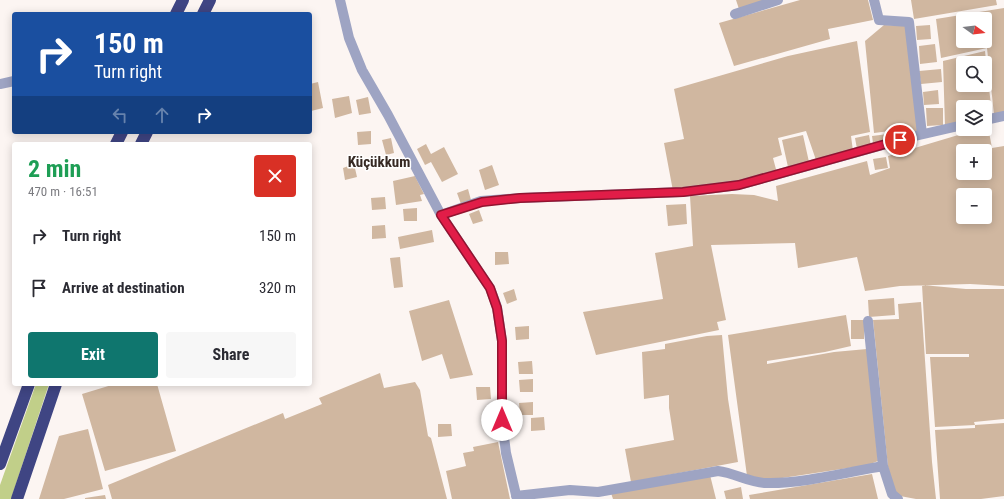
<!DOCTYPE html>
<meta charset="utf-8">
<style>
:root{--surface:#fff;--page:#f7f7f7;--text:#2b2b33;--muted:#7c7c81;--accent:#0f766e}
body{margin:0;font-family:"Roboto Condensed",sans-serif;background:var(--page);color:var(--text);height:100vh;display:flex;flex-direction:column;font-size:15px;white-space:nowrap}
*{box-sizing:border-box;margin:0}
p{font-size:13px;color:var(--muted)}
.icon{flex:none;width:22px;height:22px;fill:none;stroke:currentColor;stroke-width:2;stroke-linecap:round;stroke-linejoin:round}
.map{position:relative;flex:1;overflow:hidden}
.panel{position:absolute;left:12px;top:142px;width:300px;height:244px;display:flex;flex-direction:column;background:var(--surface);border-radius:4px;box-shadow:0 2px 10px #0003}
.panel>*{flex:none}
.top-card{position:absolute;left:12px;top:12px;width:300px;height:122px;border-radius:4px;box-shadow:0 2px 10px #0003;background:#1a4fa0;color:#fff;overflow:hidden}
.needle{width:26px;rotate:105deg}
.tools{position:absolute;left:956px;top:12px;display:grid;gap:8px}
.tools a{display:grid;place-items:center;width:36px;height:36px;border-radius:4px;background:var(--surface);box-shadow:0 2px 10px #0003;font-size:20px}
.pin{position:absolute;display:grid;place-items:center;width:34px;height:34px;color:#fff;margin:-17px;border:2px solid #fff;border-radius:50%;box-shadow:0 1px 4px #0007}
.me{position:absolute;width:44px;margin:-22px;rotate:0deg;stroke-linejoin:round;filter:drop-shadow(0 0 3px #0008)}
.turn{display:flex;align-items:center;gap:14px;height:84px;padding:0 16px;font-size:18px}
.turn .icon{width:52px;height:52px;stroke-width:2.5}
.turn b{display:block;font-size:28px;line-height:34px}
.lanes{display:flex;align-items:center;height:38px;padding:0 16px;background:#0003;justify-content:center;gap:20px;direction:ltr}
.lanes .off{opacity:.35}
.round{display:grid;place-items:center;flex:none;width:42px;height:42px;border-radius:4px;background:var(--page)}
.headline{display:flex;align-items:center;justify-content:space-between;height:68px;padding:0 16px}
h1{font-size:24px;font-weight:700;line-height:30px;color:#1e9e55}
.button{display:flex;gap:8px;margin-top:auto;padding:8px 16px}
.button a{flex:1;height:46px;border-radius:4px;background:var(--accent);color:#fff;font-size:16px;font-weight:700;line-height:46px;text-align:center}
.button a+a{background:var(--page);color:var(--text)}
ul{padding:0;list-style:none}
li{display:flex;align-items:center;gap:12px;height:52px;padding:0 16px}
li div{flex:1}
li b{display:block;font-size:15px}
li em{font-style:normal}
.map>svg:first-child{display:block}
</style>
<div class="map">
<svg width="1004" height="499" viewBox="0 0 1004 499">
<rect width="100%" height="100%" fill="#fcf5f2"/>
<path fill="#c1cf89" d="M 36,384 L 49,384 L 11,499 L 0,499 L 0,485 Z"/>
<path fill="#d0b7a0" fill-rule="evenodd" d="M 736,0 L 770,0 L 739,9 Z
M 800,0 L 868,0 L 873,20 L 828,29 L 830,39 L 734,66 L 719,23 Z
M 911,0 L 996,0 L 997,5 L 914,19 Z
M 1004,8 L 1004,112 L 994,115 L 987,48 L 941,58 L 936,19 ZM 963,19 L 985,19 L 985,41 L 963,41 Z
M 884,25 L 907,26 L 918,132 L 899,136 L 898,130 L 874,133 L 865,41 Z
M 930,25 L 931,39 L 917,40 L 916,26 Z
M 857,41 L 870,132 L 851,136 L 853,151 L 816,160 L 806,131 L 778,138 L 782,155 L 773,158 L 777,173 L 726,183 L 673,191 L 664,143 L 684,139 L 674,89 L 788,56 Z
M 935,44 L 937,62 L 920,64 L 919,46 Z
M 985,51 L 992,115 L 985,117 L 985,107 L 963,107 L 963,122 L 945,126 L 943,61 ZM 963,63 L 985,63 L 985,85 L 963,85 Z
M 941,69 L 942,82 L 921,84 L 919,71 Z
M 318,82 L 323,108 L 311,111 L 310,84 Z
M 938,90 L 939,104 L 924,105 L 923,92 Z
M 349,96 L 352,113 L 335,118 L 332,99 Z
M 368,97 L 371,113 L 359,115 L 356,100 Z
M 926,108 L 943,108 L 943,125 L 927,126 Z
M 371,131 L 371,144 L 358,145 L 357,132 Z
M 989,132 L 992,148 L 1004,146 L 1004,286 L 970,284 L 900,286 L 865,291 L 857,257 L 798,268 L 795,243 L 711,245 L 726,320 L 717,322 L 719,330 L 596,355 L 583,312 L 663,299 L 655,253 L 693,246 L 690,196 L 732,194 L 754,195 L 778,201 L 776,186 L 867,161 L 870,175 L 890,168 L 888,156 L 965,133 ZM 963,151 L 985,151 L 985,173 L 963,173 ZM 963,195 L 985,195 L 985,217 L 963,217 Z
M 888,134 L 889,141 L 873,143 L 872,136 Z
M 803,135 L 809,162 L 788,167 L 782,140 Z
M 869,135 L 871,146 L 857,149 L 855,138 Z
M 391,138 L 394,153 L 386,155 L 382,140 Z
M 426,144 L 431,154 L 444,147 L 458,174 L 442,182 L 431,162 L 425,165 L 417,149 Z
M 886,157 L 888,168 L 875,170 L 873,159 Z
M 354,164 L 357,177 L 345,180 L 343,168 Z
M 492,165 L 499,185 L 485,190 L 479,170 Z
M 415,176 L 424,194 L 420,195 L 422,201 L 396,205 L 393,181 Z
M 468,189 L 471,200 L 461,204 L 457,193 Z
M 385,197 L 386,209 L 372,210 L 371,198 Z
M 686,204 L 687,224 L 668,226 L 666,205 Z
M 417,208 L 417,221 L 404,221 L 403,209 Z
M 479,210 L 483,221 L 473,224 L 469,214 Z
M 385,225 L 386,238 L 372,239 L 372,226 Z
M 432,230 L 434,242 L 400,249 L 398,237 Z
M 495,252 L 508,252 L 509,264 L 495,265 Z
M 400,257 L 403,287 L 394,288 L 390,258 Z
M 922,285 L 966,289 L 1004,289 L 1004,419 L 974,422 L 975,425 L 935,427 L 930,357 L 969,357 L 969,354 L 926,354 Z
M 514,289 L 517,300 L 507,304 L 503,293 Z
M 894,298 L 895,315 L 869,317 L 868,300 Z
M 449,300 L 473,375 L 450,379 L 442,354 L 422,361 L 409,311 Z
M 921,302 L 932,462 L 936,499 L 916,499 L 900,496 L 895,492 L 888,467 L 873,320 L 899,319 L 898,304 Z
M 846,315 L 851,346 L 825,352 L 767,361 L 767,364 L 834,352 L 867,349 L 878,461 L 868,465 L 769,480 L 747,476 L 728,335 Z
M 851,320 L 864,320 L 864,339 L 851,339 Z
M 529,326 L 529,339 L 516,340 L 515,327 Z
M 722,335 L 728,399 L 738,462 L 631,482 L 625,449 L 674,440 L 669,408 L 669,395 L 644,399 L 642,352 L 665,349 L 665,344 L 707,336 Z
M 532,361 L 533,374 L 519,374 L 518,362 Z
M 380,373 L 384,388 L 415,382 L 420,390 L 428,436 L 431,438 L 447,499 L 112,499 L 108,485 L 283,413 L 285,419 L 322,404 L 319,398 Z
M 533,379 L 533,392 L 520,392 L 519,380 Z
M 115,384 L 157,384 L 176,451 L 105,471 L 82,394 Z
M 476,387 L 490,387 L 491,399 L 477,400 Z
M 533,402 L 533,415 L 520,415 L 519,403 Z
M 544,417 L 545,430 L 531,431 L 531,418 Z
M 1004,423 L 1004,496 L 981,499 L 940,499 L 935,430 L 975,428 L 975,425 Z
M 438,424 L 451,424 L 452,436 L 438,437 Z
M 88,429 L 103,489 L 64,499 L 39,499 L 59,436 Z
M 498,442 L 510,499 L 452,499 L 446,471 L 466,466 L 463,453 L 474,451 L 473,447 Z
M 872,474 L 878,499 L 750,499 L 749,495 Z
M 710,475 L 716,499 L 613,499 L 611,493 Z
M 741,487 L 743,499 L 726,499 L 724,491 Z
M 105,495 L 106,499 L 85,499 L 85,498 Z"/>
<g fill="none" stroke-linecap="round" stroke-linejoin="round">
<path stroke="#9ea4c3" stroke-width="10" d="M 340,0 L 349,38 L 362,70 L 388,115 L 441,215 L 490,288 L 497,307 L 502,341 L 502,420 L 506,453 L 517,499
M 874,0 L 879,20 L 909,22 L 922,134
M 735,14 L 778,0
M 0,84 L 14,81
M 985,120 L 1004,116
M 441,215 L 481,201 L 520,198 L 683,192 L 739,185 L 915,136 L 963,125
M 868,321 L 883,466 L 892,494 L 898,499
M 516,496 L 570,490 L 598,492 L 718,471 C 735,473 750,483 766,483 C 801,484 848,472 883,466"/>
<path stroke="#3f4583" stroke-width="12" d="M 176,14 L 183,0
M 203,14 L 210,0
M 116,144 L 122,132
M 141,144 L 147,132
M 0,464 L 29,384
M 17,499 L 56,384"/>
</g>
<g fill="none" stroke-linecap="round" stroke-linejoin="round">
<defs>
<path id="route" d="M 502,420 L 502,341 L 497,308 L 490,288 L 441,215 L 482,202 L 520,198 L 683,192 L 739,185 L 900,140"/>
</defs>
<use href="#route" stroke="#92132f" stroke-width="10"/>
<use href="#route" stroke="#e11d48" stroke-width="7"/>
</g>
<g text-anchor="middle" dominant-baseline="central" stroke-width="3" stroke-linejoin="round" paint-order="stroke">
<g font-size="15" font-weight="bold" fill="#362923" stroke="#fff">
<text x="379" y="162">Küçükkum</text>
</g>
</g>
</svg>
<div class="tools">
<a><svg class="needle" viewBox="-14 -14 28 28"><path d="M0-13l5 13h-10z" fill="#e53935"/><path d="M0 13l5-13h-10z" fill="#7c7c81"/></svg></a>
<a><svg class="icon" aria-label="search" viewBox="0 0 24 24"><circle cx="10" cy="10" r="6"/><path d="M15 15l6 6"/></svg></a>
<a><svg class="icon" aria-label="layers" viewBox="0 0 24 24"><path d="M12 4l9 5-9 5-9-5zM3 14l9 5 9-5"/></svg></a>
<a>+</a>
<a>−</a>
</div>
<div class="pin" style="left:900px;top:140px;background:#d93025"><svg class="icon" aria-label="arrive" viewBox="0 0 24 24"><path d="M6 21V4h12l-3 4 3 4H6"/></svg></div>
<svg class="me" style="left:502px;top:420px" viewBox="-20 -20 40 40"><circle r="19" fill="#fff"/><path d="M0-13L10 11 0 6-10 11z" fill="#e11d48"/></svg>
<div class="top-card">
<div class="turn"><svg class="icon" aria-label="right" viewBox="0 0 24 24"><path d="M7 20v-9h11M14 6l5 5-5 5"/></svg><div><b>150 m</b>Turn right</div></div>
<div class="lanes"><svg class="icon off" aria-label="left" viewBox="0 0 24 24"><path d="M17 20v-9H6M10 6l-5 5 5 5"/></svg><svg class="icon off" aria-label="ahead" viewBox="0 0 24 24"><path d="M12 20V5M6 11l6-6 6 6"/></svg><svg class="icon" aria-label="right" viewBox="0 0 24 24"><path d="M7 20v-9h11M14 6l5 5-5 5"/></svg></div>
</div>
<section class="panel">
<div class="headline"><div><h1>2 min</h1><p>470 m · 16:51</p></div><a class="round" style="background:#d93025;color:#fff"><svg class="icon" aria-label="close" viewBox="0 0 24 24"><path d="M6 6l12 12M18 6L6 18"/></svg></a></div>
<ul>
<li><svg class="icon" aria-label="right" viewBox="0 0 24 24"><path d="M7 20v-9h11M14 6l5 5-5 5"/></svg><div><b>Turn right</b></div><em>150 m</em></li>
<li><svg class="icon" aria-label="arrive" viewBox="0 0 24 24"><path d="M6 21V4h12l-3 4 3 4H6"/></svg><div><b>Arrive at destination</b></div><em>320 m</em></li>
</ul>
<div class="button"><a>Exit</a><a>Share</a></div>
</section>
</div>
